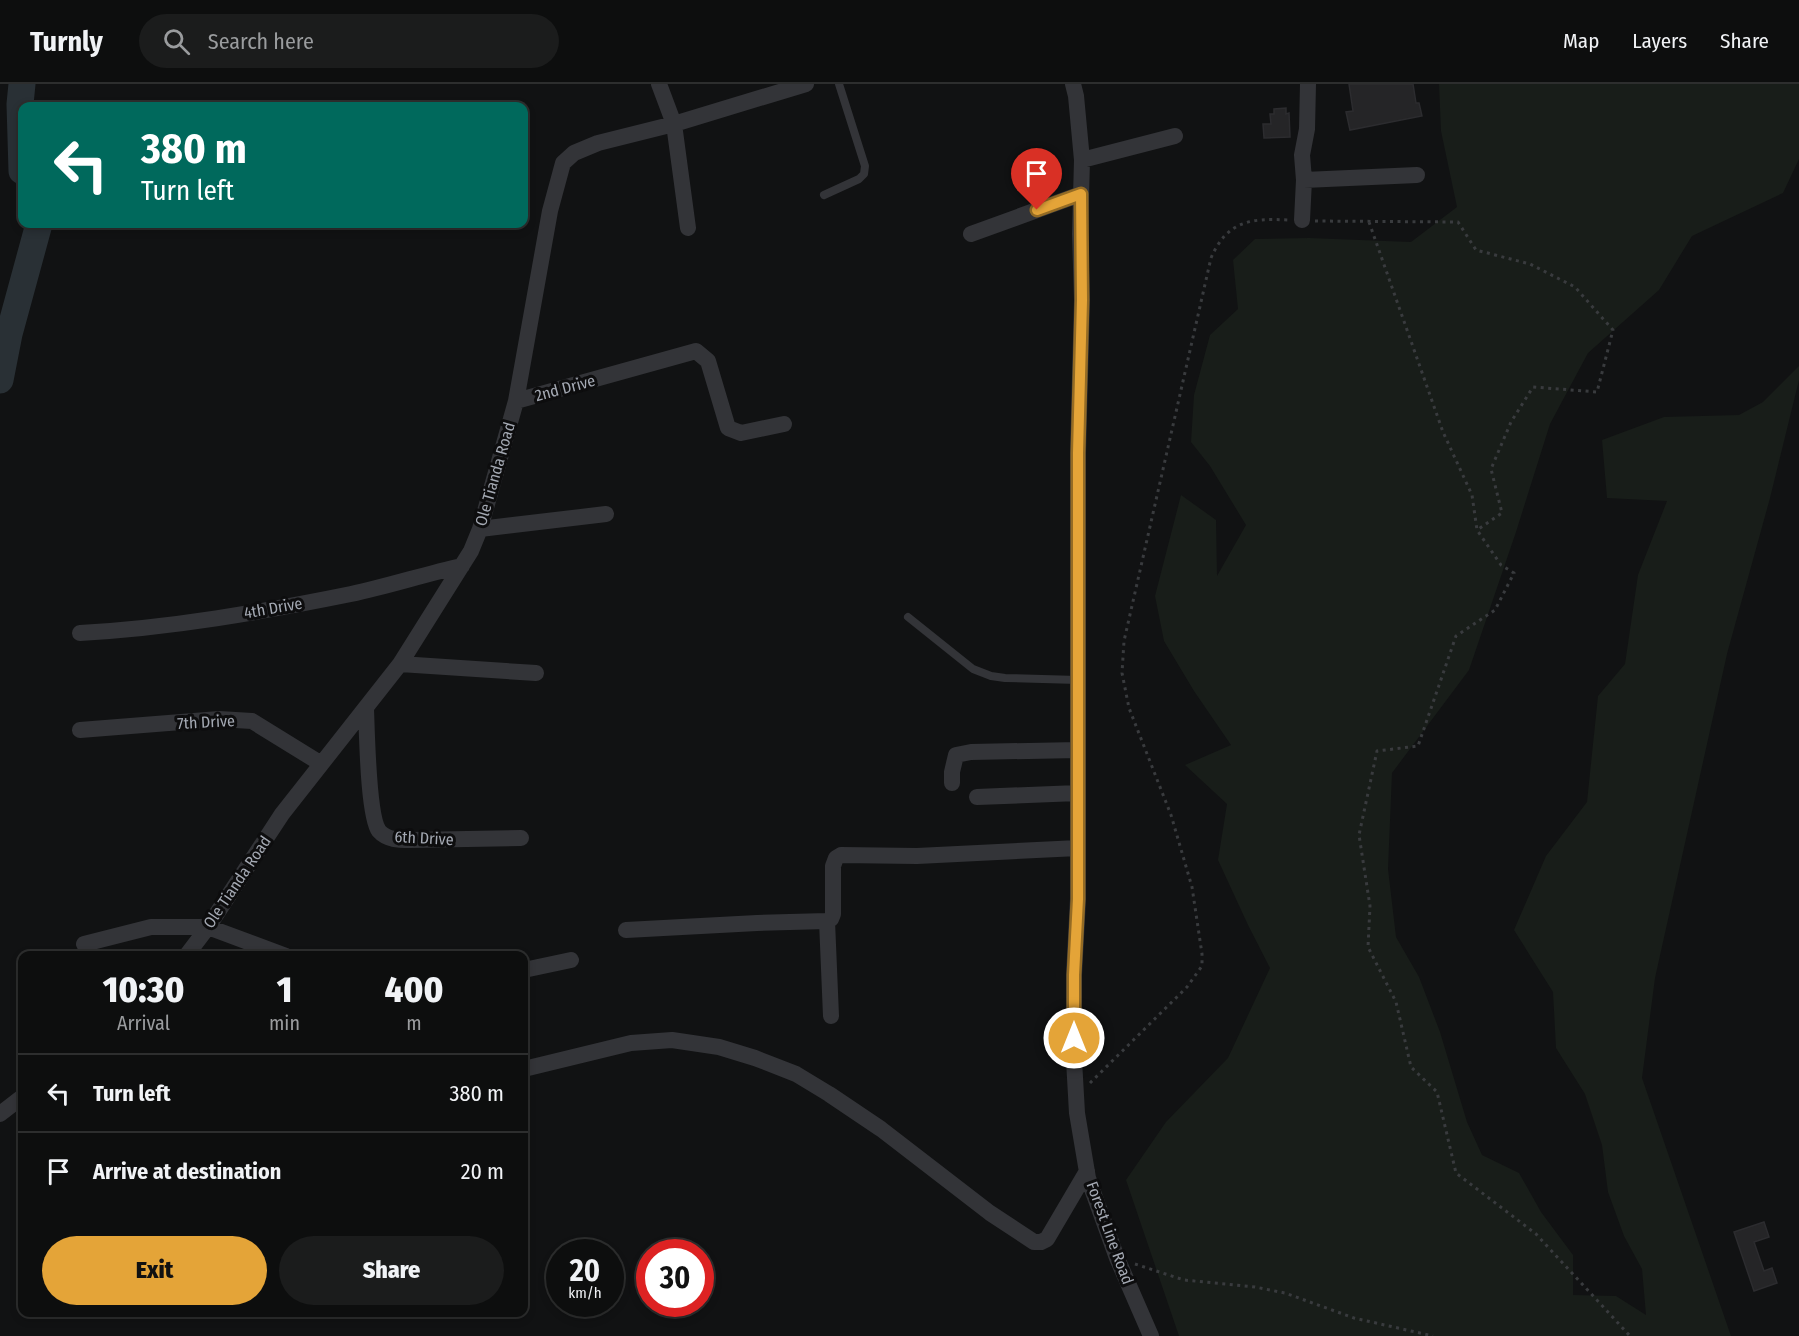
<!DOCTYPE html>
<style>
:root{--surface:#0d0e0e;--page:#1b1c1c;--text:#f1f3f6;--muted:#9a9c9e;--line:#2d2e2e;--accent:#e4a438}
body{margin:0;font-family:"Fira Sans Condensed",sans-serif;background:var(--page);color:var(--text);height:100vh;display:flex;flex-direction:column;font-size:22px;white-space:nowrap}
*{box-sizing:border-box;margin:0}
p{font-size:20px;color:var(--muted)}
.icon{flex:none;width:33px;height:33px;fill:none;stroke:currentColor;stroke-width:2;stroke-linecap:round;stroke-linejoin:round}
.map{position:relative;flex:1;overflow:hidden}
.sheet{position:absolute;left:18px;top:867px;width:510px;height:366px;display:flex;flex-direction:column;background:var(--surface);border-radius:12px;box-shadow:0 3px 9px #0003,0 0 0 2px var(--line)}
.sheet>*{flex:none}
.guide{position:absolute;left:18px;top:18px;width:510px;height:126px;border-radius:12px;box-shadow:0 3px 9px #0003,0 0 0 2px var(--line);background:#00695c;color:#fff;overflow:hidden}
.speed{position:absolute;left:546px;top:1155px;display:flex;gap:12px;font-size:30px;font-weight:700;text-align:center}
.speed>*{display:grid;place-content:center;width:78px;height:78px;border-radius:50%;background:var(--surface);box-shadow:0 3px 9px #0003,0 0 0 2px var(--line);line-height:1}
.speed small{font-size:15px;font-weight:400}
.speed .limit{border:9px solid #d22;background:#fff;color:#111}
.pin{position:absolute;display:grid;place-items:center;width:51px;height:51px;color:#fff;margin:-62px -26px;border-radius:50% 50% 50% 0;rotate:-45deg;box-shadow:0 0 6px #0007}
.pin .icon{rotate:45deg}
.me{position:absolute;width:66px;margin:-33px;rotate:0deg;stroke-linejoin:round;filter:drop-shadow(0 0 4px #0008)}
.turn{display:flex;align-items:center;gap:21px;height:126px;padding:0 24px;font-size:27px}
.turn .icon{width:78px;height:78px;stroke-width:2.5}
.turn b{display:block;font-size:42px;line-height:51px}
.eta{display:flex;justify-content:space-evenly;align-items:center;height:102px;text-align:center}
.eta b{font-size:36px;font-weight:800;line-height:42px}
.action{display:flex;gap:12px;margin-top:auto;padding:12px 24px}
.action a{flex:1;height:69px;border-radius:36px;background:var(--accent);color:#111;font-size:24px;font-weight:800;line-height:69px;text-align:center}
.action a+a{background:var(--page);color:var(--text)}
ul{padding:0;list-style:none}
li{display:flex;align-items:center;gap:18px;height:78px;padding:0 24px;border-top:2px solid var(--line)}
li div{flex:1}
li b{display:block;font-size:22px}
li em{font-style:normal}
header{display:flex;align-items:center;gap:36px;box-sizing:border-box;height:84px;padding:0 30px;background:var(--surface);border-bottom:2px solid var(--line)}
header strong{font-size:28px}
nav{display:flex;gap:33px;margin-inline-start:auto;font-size:21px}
.search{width:420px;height:54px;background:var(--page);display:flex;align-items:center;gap:15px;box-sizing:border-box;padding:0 21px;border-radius:33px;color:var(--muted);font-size:22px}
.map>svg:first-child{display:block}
</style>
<header>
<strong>Turnly</strong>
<div class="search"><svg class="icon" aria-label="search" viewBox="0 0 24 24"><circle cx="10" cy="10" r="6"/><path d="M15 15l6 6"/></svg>Search here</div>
<nav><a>Map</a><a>Layers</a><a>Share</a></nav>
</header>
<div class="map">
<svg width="1799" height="1252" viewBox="0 0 1799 1252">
<rect width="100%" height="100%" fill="#111213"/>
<path fill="#181d19" d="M 1439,0 L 1799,0 L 1799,75 L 1783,109 L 1692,152 L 1659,206 L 1588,269 L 1550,340 L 1516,448 L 1469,586 L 1392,689 L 1388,785 L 1396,853 L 1419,893 L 1440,948 L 1467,1038 L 1482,1071 L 1519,1089 L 1541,1128 L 1573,1171 L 1573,1211 L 1616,1212 L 1646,1231 L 1642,1185 L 1624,1152 L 1608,1108 L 1602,1061 L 1585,1010 L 1556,964 L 1553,908 L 1514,846 L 1546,772 L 1587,718 L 1598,612 L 1625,580 L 1638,491 L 1667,417 L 1607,414 L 1602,356 L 1664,333 L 1739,331 L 1763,318 L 1799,282 L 1799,296 L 1770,414 L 1727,570 L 1655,894 L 1642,994 L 1731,1252 L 1179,1252 L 1126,1096 L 1166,1038 L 1228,974 L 1270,884 L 1248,841 L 1218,776 L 1227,720 L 1185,681 L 1231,661 L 1194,607 L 1164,557 L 1155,512 L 1181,411 L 1216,436 L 1217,492 L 1246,441 L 1210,382 L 1191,358 L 1194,311 L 1210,251 L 1238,225 L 1233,176 L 1255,155 L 1309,154 L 1411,158 L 1457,123 L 1441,47 Z"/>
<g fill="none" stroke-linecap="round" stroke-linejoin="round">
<path stroke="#293035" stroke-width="27" d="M 22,0 L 20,20 L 22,87
M 0,296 L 9,250 L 39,140"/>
</g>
<path fill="#252527" stroke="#2c2c2f" stroke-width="1.5" d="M 1349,0 L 1413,0 L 1416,19 L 1419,19 L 1422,32 L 1350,46 L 1346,28 L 1353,27 Z
M 1286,24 L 1286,30 L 1289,29 L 1290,53 L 1264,54 L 1263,40 L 1271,40 L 1270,30 L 1274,30 L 1274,25 Z
M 1764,1138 L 1769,1153 L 1754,1158 L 1764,1187 L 1772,1184 L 1777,1199 L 1754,1207 L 1734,1148 Z"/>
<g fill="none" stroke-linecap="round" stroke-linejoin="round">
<path stroke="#393b3e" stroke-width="3" stroke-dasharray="3 4.5" stroke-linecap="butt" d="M 1315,137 L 1458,138 L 1476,166 L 1530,180 L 1575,203 L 1613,246 L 1597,308 L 1533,303 L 1511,338 L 1491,385 L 1502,429 L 1477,446
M 1369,138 L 1443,348 L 1472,411 L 1477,446 L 1501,481 L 1514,489 L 1495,526 L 1456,552 L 1418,662 L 1377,667 L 1359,751 L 1370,822 L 1368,863 L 1396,918 L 1411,983 L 1437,1008 L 1456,1089 L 1536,1150 L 1630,1252
M 1090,999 L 1187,903 L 1202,882 L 1202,870 L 1192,803 L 1171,731 L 1129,624 L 1122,589 L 1124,557 L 1211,174 C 1227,137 1250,134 1288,136
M 1135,1180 L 1184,1196 L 1255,1203 L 1285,1209 L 1354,1234 L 1433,1252"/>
<path stroke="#333438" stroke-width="8" d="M 824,111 L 859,95 L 864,90 L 865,82 L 839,0
M 908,533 L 973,585 L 991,592 L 1005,594 L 1078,596"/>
<path stroke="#333438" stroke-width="16" d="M 659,0 L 674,40 L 688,144
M 1073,0 L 1076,12 L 1082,76 L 1080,150 L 1082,216 L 1078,369 L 1078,815 L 1074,891 L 1074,976 L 1077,1029 L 1088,1094 L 1117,1174 L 1151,1252
M 1082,76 L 1175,52
M 1304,96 L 1417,91
M 1302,136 L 1304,96 L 1302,71 L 1307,45 L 1308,0
M 971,150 L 1081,110
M 516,317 L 696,267 L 708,277 L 728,344 L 741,349 L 784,340
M 480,445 L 606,430
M 80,549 C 171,544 262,528 351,510 C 389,502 425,490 462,482
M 400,580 L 536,589
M 366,625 C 367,648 368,732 379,747 C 387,756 399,756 410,756 L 521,754
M 80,646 L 219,635 L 252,637 L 320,679
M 952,699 L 952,688 L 956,671 L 971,668 L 1078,666
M 977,713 L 1078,709
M 827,837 L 831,932
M 626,846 L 757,839 L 827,837 L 831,835 L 833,830 L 833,782 L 836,774 L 841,771 L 917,772 L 1078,764
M 84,860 L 151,843 L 208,843 L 286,872
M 186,872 L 208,843 L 282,730 L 400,580 L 471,467 L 480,445 L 516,317 L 550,127 L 563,79 L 574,69 L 598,59 L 674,40 L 806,0
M 524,886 L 571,876
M 524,985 L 631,959 L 672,956 L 719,963 L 755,974 L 796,990 L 829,1010 L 881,1045 L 990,1129 L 1034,1158 L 1041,1158 L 1047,1155 L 1087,1087
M 0,1030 L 22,1013"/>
</g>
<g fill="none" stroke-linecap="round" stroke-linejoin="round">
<defs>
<path id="route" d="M 1037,126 L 1081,110 L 1082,216 L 1078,369 L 1078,815 L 1074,891 L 1074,954"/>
</defs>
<use href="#route" stroke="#946b24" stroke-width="15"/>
<use href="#route" stroke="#e4a438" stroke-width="10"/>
</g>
<g text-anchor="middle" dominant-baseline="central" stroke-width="6" stroke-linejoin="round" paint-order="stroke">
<g font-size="16" fill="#a4a9b3" stroke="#0d0d0e">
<text transform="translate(565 304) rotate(-15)">2nd Drive</text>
<text transform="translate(495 390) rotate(-74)">Ole Tianda Road</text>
<text transform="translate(273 524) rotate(-10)">4th Drive</text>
<text transform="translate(206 638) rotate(-3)">7th Drive</text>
<text transform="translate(424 754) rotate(3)">6th Drive</text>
<text transform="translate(237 798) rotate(-56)">Ole Tianda Road</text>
<text transform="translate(1110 1149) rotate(70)">Forest Line Road</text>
</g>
</g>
</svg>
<div class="speed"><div>20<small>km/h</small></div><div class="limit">30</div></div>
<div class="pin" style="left:1037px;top:126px;background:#d93025"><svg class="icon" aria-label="arrive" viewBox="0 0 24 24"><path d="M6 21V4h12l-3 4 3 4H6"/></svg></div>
<svg class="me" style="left:1074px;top:954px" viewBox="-20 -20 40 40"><circle r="17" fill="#e4a438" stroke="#fff" stroke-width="3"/><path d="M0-11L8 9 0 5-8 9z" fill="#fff"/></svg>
<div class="guide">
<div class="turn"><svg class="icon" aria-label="left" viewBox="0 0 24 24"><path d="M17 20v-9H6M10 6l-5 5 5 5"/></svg><div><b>380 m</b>Turn left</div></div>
</div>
<section class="sheet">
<div class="eta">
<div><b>10:30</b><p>Arrival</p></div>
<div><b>1</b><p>min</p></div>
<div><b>400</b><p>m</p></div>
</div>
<ul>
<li><svg class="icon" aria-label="left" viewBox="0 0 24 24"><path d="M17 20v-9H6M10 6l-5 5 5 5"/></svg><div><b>Turn left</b></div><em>380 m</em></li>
<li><svg class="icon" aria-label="arrive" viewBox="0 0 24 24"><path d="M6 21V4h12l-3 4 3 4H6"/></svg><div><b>Arrive at destination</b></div><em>20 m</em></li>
</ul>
<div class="action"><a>Exit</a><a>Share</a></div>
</section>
</div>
